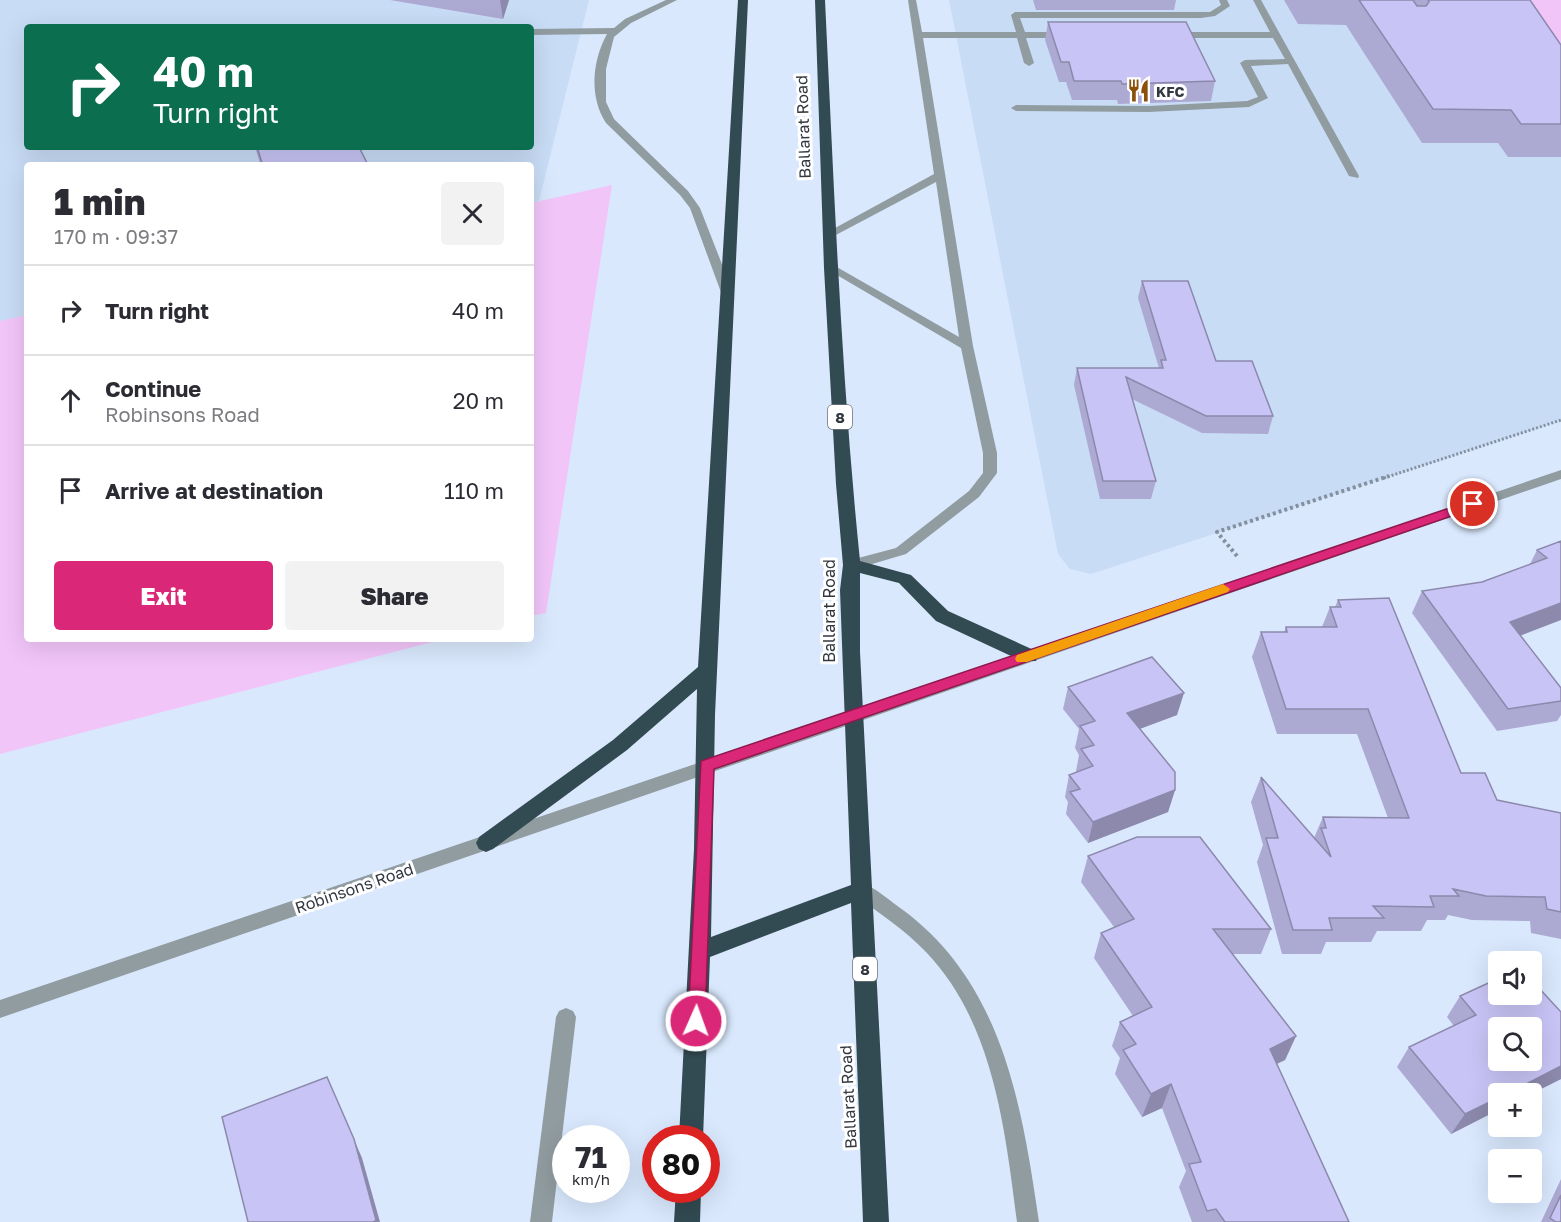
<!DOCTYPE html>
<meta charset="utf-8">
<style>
:root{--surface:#fff;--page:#f2f2f3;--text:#2b2b33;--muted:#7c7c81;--line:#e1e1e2;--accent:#db2777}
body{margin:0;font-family:"Golos Text",sans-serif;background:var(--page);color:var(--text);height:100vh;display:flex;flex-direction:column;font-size:22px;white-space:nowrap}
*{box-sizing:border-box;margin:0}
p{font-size:20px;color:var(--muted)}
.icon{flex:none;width:33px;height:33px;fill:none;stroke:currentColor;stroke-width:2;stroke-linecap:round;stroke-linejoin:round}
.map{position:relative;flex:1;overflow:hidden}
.sheet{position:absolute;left:24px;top:162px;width:510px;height:480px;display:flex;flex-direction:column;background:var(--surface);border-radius:6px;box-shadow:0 6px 24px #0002}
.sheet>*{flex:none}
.banner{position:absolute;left:24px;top:24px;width:510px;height:126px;border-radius:6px;box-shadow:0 6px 24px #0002;background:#0b6e4f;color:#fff;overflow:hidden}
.fabs{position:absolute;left:1488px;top:951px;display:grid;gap:12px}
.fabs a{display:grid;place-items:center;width:54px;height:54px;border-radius:6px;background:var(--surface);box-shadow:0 6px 24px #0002;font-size:30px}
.speed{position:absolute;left:552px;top:1125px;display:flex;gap:12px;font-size:30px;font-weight:700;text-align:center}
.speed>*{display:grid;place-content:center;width:78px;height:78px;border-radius:50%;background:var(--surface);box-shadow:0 6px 24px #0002;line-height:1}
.speed small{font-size:15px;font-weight:400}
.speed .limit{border:9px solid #d22;background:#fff;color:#111}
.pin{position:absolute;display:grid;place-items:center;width:51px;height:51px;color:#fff;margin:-26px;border:3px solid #fff;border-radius:50%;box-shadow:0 2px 6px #0007}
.me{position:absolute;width:66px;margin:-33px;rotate:2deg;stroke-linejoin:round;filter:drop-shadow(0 0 4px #0008)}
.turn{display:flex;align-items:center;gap:21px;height:126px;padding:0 30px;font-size:27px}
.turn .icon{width:78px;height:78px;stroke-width:2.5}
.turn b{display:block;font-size:42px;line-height:51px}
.round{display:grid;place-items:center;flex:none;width:63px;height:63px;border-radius:6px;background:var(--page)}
.overview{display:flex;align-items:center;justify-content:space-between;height:102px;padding:0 30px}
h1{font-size:36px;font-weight:800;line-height:45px}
.button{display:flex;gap:12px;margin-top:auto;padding:12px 30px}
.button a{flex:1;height:69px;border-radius:6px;background:var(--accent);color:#fff;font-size:24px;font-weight:800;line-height:69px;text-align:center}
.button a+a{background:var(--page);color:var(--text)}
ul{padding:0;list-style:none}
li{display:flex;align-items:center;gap:18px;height:90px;padding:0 30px;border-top:2px solid var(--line)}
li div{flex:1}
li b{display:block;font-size:22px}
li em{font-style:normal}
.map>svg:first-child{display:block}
</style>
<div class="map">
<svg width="1561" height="1222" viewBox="0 0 1561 1222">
<rect width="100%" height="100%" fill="#d9e8fd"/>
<path fill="#c8dcf5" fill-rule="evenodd" d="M 0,0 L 589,0 L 539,201 L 531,203 L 531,165 L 27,165 L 27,315 L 0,321 ZM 27,27 L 531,27 L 531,147 L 27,147 Z
M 949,0 L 1499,0 L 1561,95 L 1561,421 L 1091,574 L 1070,569 L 1058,554 Z"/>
<path fill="#f2c5f9" d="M 1499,0 L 1561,0 L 1561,95 Z
M 612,185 L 546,613 L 531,616 L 531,203 Z
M 27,315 L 27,639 L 444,639 L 0,754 L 0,321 Z"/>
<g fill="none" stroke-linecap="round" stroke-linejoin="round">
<path stroke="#85909e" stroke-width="3" stroke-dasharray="2 2" stroke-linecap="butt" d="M 1384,478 L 1561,420"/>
<path stroke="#85909e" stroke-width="4" stroke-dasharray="3 3" stroke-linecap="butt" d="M 1237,556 L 1217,532 L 1389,476"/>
<path fill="#919ca1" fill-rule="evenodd" d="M 666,0 L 677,0 L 631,23 L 614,37 L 606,69 L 606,102 L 614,119 L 688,191 L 700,208 L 734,295 L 728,299 L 722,295 L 690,208 L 680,195 L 606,123 C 589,97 592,61 607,34 L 531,35 L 531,29 L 614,28 L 625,19 Z
M 908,0 L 916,0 L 922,32 L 1016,32 L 1011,15 L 1015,12 L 1210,12 L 1221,5 L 1219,0 L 1227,0 L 1230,6 L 1215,16 L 1201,18 L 1020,18 L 1025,32 L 1065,32 L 1070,35 L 1065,38 L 1026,38 L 1034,63 L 1029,66 L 1024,63 L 1017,38 L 923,38 L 973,346 L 997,453 L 997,473 L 979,497 L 906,554 L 852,570 L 847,569 L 845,565 L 847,561 L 896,548 L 969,491 L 983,473 L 983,453 L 961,348 L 825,268 L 831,265 L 835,266 L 959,337 L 936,182 L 834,236 L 830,237 L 824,234 L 934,174 Z
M 1253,0 L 1261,0 L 1359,176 L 1358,178 L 1349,176 L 1288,64 L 1251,66 L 1268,98 L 1249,107 L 1149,112 L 1016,111 L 1011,108 L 1016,105 L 1149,106 L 1247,101 L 1258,97 L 1240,63 L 1245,60 L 1285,59 L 1273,38 L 1173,38 L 1168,35 L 1173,32 L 1270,32 Z
M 1561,470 L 1561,479 L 0,1018 L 0,1000 Z
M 861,882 C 876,888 890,901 903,910 C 1003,984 1022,1106 1039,1222 L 1017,1222 C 1005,1130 994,1023 926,952 C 905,930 879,913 855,895 L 852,890 L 855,885 Z
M 566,1008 L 573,1011 L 576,1017 L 552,1222 L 530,1222 L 556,1017 L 559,1011 Z"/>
<path fill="#324a52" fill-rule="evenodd" d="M 738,0 L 748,0 L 715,715 L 711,937 L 851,885 L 840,590 L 843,565 L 836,484 L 824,268 L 815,0 L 825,0 C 834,187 841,375 860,561 L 911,575 L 948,611 L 1036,651 L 1038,656 L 1036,661 L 1022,661 L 936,621 L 899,583 L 860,573 L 860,652 L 889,1222 L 863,1222 L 851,903 L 710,957 L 703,1138 L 679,1138 L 694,849 L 697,689 L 627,750 L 493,849 L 486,852 L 479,849 L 476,843 L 479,837 L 613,740 L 698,667 Z
M 676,1190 L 701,1190 L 700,1222 L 674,1222 Z"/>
</g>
<path fill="#aca9d3" d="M 390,0 L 509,0 L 503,19 Z
M 1033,0 L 1176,0 L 1174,10 L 1036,10 Z
M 1284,0 L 1530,0 L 1561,45 L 1561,157 L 1508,157 L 1498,143 L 1422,143 L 1346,25 L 1298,24 Z
M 1048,22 L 1215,81 L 1211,101 L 1118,104 L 1117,100 L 1072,100 L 1066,82 L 1059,82 L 1045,40 Z
M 255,147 L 359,147 L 260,163 Z
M 1142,281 L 1216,361 L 1273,416 L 1268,434 L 1202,433 L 1132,399 L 1156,481 L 1151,499 L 1100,499 L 1074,385 L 1077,368 L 1159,368 L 1138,298 Z
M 1561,541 L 1521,636 L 1561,688 L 1561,715 L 1557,721 L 1497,731 L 1412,613 L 1422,591 L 1482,582 L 1530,564 L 1537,550 Z
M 1338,600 L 1461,773 L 1497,800 L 1561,813 L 1561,939 L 1531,933 L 1530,921 L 1472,920 L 1448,915 L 1445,920 L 1427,920 L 1421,931 L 1377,931 L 1371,942 L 1326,942 L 1321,954 L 1282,954 L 1257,862 L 1263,845 L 1251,802 L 1261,777 L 1314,838 L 1323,817 L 1388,818 L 1357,734 L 1277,734 L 1252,657 L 1261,632 L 1284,632 L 1286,627 L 1322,627 L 1330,607 L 1335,607 Z
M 1068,687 L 1177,715 L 1139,729 L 1175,790 L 1168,812 L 1088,843 L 1066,814 L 1068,802 L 1065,797 L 1069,775 L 1076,772 L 1076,771 L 1079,755 L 1075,748 L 1079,729 L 1063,709 Z
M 1088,856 L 1271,929 L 1261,954 L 1233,954 L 1296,1036 L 1285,1060 L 1277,1064 L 1349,1222 L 1192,1222 L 1179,1187 L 1186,1171 L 1162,1108 L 1142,1117 L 1115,1074 L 1120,1058 L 1112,1046 L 1120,1022 L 1133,1016 L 1094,958 L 1101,933 L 1114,927 L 1081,882 Z
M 1460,996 L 1561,1079 L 1531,1094 L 1498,1094 L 1498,1110 L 1451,1134 L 1397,1067 L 1409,1047 L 1454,1026 L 1447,1017 Z
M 1561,1179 L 1561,1222 L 1541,1222 Z"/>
<path fill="#8c89ac" d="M 500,0 L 509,0 L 503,19 Z
M 1561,603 L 1561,620 L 1499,644 L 1510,622 Z
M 1184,693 L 1177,715 L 1121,736 L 1127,713 Z
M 1175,790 L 1168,812 L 1088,843 L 1093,822 Z
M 1296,1036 L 1285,1060 L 1258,1072 L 1270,1049 Z
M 1561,1066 L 1561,1079 L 1531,1094 L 1507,1094 Z
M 327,1077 L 362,1158 L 380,1222 L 373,1222 Z
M 1171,1084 L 1162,1108 L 1142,1117 L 1151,1094 Z
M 1498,1098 L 1498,1110 L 1451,1134 L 1465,1114 Z"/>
<path fill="#c8c4f5" stroke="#8c89ac" stroke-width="1.5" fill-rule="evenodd" d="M 1359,0 L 1413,0 L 1417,6 L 1426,6 L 1429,2 L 1428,0 L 1530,0 L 1561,45 L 1561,124 L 1521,124 L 1511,110 L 1433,109 Z
M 1048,22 L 1186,22 L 1215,81 L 1122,84 L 1121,81 L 1074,81 L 1069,62 L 1061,62 Z
M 257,147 L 359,147 L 368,165 L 249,165 L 262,163 Z
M 1142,281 L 1188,281 L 1216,361 L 1252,361 L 1273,416 L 1206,416 L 1126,377 L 1156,481 L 1103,481 L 1077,368 L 1163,368 L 1161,360 L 1166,360 Z
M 1561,541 L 1561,603 L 1510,622 L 1561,688 L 1561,701 L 1508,709 L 1422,591 L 1482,582 L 1547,558 L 1537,550 Z
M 1389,598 L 1461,773 L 1485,773 L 1497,800 L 1561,813 L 1561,912 L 1547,909 L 1545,897 L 1486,896 L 1453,889 L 1459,896 L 1430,896 L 1434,907 L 1373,906 L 1384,918 L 1329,918 L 1332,930 L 1293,930 L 1266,838 L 1278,838 L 1261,777 L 1331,857 L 1321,828 L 1326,828 L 1323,817 L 1409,818 L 1368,709 L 1286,709 L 1261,632 L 1287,632 L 1286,627 L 1337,627 L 1330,607 L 1341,607 L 1338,600 Z
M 1152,657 L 1184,693 L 1127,713 L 1175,772 L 1175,790 L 1093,822 L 1070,792 L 1080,789 L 1069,775 L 1093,766 L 1081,749 L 1094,745 L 1080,726 L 1095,721 L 1068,687 Z
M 1137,837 L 1200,837 L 1271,929 L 1213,929 L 1296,1036 L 1270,1049 L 1349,1222 L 1225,1222 L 1216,1209 L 1207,1211 L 1189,1164 L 1201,1162 L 1171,1084 L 1151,1094 L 1123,1050 L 1136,1044 L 1120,1022 L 1152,1007 L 1101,933 L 1134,919 L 1088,856 Z
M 1495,980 L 1498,983 L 1498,994 L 1509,994 L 1512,998 L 1520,994 L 1532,994 L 1532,989 L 1537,986 L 1561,1012 L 1561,1066 L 1507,1094 L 1498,1094 L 1498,1098 L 1465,1114 L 1409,1047 L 1476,1015 L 1460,996 ZM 1498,1028 L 1532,1028 L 1532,1060 L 1498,1060 Z
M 327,1077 L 354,1139 L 376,1220 L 373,1222 L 248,1222 L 222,1117 Z
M 1561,1195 L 1561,1222 L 1556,1222 L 1550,1218 Z"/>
<path fill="#db2777" stroke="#8e194d" stroke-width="1.5" d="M 1473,500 L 1480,504 L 1478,507 L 714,769 L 705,1021 L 702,1027 L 696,1029 L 690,1027 L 688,1021 L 701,761 Z"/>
<path fill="#f59e0b" d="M 1223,584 L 1230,589 L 1228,592 L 1027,662 L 1017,662 L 1015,659 L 1017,655 Z"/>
<defs>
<symbol id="restaurant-bare" viewBox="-9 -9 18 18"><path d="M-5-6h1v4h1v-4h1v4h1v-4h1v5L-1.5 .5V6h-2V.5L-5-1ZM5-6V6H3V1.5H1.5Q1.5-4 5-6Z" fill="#8b510c" stroke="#fff" stroke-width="2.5" paint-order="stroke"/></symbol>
</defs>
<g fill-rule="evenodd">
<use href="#restaurant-bare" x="1122" y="74" width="33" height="33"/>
</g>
<g text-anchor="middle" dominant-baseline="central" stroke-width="6" stroke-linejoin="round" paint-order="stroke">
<g font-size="14" font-weight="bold" fill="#323840" stroke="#fff" text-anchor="start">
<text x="1156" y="91">KFC</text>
</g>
<g fill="#fff" stroke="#707479" stroke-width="1.5">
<rect x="828" y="405" width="24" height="24" rx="4.5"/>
<rect x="853" y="957" width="24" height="24" rx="4.5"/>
</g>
<g font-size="15" font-weight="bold" fill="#323840">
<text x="840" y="417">8</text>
<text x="865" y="969">8</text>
</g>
<g font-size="16" fill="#323840" stroke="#fff">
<text transform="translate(803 127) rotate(-92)">Ballarat Road</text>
<text transform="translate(829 611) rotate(-90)">Ballarat Road</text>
<text transform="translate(354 888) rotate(-19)">Robinsons Road</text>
<text transform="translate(848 1097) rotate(-93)">Ballarat Road</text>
</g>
</g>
</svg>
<div class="fabs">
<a><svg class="icon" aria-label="sound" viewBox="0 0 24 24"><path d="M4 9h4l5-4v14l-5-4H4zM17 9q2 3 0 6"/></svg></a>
<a><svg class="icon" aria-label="search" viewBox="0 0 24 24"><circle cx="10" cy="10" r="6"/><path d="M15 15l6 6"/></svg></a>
<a>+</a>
<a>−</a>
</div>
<div class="speed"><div>71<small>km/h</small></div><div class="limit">80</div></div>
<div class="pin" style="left:1473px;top:504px;background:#d93025"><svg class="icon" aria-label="arrive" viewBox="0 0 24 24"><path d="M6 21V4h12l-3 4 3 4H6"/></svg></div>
<svg class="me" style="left:696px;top:1021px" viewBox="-20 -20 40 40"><circle r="17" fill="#db2777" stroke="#fff" stroke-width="3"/><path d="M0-11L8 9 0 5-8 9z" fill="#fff"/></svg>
<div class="banner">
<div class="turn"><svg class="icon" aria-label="right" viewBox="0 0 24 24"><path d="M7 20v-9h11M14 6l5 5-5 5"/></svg><div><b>40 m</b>Turn right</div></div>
</div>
<section class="sheet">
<div class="overview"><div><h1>1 min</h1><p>170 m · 09:37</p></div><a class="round"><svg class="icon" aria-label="close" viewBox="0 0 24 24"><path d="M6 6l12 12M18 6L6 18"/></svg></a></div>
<ul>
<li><svg class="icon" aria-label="right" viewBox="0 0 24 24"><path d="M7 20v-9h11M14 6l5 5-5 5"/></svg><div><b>Turn right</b></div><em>40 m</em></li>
<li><svg class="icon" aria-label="ahead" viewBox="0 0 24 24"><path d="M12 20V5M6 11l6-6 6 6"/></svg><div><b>Continue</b><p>Robinsons Road</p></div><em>20 m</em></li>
<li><svg class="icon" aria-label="arrive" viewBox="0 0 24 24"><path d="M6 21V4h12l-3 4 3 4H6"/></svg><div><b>Arrive at destination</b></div><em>110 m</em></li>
</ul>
<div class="button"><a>Exit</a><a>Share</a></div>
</section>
</div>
